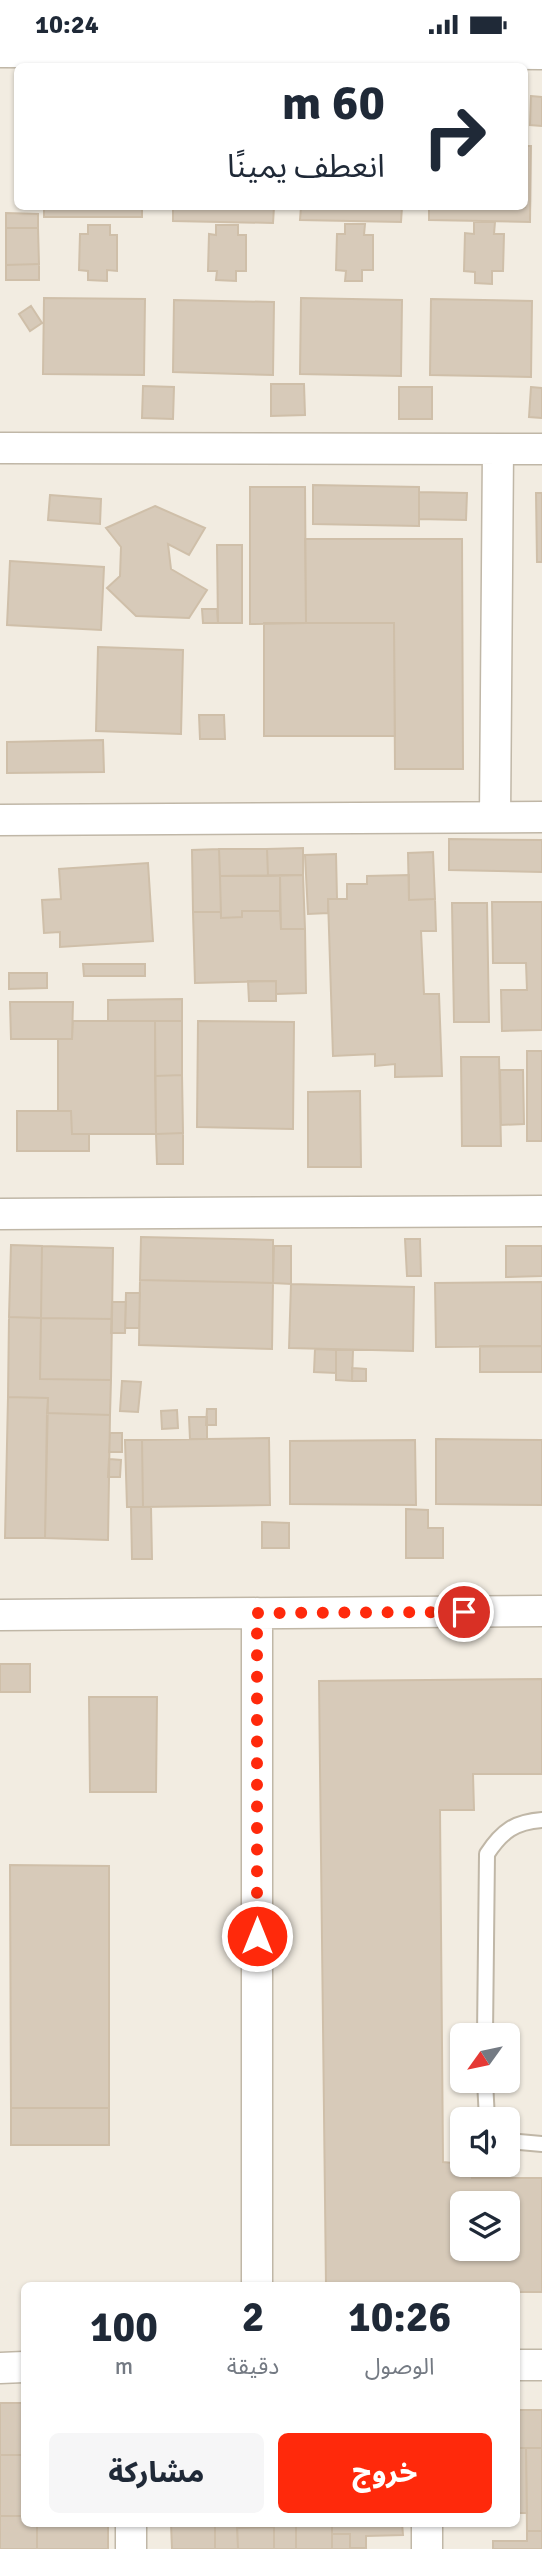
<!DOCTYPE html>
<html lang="ar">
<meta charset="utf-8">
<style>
:root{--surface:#fff;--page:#f6f6f7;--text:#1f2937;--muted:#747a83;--accent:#ff290b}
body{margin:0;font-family:Signika,"Noto Sans Arabic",sans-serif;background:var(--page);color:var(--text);direction:rtl;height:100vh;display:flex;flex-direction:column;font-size:26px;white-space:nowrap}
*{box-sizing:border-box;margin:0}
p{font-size:23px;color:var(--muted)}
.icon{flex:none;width:38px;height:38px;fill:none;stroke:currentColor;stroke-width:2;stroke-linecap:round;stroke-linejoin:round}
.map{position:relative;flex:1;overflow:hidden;direction:ltr}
.drawer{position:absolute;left:21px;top:2233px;width:499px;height:245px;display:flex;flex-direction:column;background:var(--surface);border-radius:10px;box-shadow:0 2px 5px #0004;direction:rtl}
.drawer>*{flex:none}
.guide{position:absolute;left:14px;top:14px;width:514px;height:147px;border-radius:10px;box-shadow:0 2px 5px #0004;direction:rtl;background:#fff;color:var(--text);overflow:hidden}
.needle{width:46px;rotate:237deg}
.fabs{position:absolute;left:450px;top:1974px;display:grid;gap:14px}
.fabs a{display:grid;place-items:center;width:70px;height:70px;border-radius:10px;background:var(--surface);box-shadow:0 2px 5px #0004;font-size:35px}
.pin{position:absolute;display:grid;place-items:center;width:60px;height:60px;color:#fff;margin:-30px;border:4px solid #fff;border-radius:50%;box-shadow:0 2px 7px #0007}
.me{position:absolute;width:77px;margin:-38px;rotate:0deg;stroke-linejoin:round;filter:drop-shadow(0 0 5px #0008)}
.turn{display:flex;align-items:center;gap:24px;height:147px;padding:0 28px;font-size:32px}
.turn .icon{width:91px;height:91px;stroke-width:2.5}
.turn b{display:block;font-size:49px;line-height:60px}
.eta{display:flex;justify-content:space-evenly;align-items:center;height:119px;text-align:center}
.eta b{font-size:42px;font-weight:800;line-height:49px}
.primary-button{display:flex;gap:14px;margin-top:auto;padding:14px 28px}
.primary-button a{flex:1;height:80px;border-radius:10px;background:var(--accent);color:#fff;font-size:28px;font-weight:800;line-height:80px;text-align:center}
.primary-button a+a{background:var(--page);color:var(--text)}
.status{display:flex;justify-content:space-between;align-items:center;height:49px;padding:0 35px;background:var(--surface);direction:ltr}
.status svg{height:19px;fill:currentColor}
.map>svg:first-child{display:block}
</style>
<div class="status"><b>10:24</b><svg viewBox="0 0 49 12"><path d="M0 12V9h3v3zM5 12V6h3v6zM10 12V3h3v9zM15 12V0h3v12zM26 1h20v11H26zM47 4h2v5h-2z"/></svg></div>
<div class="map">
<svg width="542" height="2500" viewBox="0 0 542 2500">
<rect width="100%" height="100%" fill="#f2ece1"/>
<path fill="#d7cab9" stroke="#cfbfa9" stroke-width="2" fill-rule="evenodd" d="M 531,47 L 542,48 L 542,77 L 530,76 Z
M 525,97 L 531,97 L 530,173 L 429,171 L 429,158 L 525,158 Z
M 44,158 L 142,158 L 142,168 L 44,168 Z
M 173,158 L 274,158 L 273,174 L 173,172 Z
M 301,158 L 402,158 L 401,173 L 300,171 Z
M 6,164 L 38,165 L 38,179 L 6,179 Z
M 474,173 L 495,173 L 494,185 L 504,185 L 503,222 L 492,222 L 492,235 L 475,234 L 475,223 L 464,222 L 465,184 L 474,185 Z
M 345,175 L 365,175 L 364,186 L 373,186 L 373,221 L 362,221 L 362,232 L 345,232 L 346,222 L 336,221 L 337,185 L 345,185 Z
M 88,176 L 110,176 L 110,186 L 117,186 L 117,222 L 107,221 L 107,232 L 88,231 L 88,222 L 79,221 L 80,185 L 88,185 Z
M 216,176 L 238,176 L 238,186 L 246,186 L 246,222 L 236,222 L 236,232 L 216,231 L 217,222 L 208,222 L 209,185 L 216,186 Z
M 6,179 L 38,179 L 39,215 L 6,216 Z
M 39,215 L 39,231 L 6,231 L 6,216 Z
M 44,249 L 145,250 L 144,326 L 43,325 Z
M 301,249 L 402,251 L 401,327 L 300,325 Z
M 431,250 L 532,252 L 531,328 L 430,326 Z
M 174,251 L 274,253 L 273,326 L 173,323 Z
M 31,257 L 42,274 L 30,282 L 19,265 Z
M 271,335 L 304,335 L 305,366 L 271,367 Z
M 143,337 L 174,338 L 173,370 L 142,369 Z
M 399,338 L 432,338 L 432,370 L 399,370 Z
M 531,338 L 542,339 L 542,369 L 529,368 Z
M 313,436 L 419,438 L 419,477 L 313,475 Z
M 250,438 L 305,438 L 306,574 L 250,575 Z
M 419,443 L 467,444 L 466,471 L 419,470 Z
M 536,444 L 542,444 L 542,513 L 537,513 Z
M 50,446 L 101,450 L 100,475 L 48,471 Z
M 155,457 L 205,479 L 189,506 L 168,495 L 171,520 L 207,541 L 189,569 L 136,567 L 107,539 L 120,527 L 121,498 L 106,479 Z
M 305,490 L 462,490 L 463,720 L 395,720 L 394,574 L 306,574 Z
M 217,496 L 242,496 L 242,574 L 218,574 Z
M 10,512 L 104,518 L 101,581 L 7,576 Z
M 202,560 L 217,560 L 218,574 L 203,574 Z
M 264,574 L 394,574 L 395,687 L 264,687 Z
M 98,598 L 183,601 L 181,685 L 96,682 Z
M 199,666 L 224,666 L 225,690 L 200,690 Z
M 103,691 L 104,723 L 7,724 L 7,693 Z
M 449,790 L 542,791 L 542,823 L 449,821 Z
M 303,799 L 303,826 L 268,827 L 267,800 Z
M 219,800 L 267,800 L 268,827 L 220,827 Z
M 219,800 L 221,863 L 193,863 L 192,801 Z
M 433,803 L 435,850 L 409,851 L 408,804 Z
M 336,805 L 337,850 L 328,850 L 328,864 L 308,865 L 305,806 Z
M 148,814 L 153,892 L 60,898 L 60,883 L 44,884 L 42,851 L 61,850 L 59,820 Z
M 280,826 L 303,826 L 305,880 L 281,880 Z
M 280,826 L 280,862 L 242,862 L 242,868 L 221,869 L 220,827 Z
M 409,826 L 409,851 L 435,850 L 436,882 L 421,882 L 424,945 L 439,945 L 442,1027 L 395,1028 L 395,1015 L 375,1017 L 375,1005 L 333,1007 L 328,850 L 347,850 L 347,835 L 367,835 L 367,827 Z
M 492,853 L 542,853 L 542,981 L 502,982 L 501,941 L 527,941 L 526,914 L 493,914 Z
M 452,854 L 487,854 L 489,973 L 454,973 Z
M 242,862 L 280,862 L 281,880 L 305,880 L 306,944 L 276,945 L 276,932 L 195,934 L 193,863 L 221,863 L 221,869 L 242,868 Z
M 83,915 L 145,915 L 145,927 L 84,927 Z
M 9,924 L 47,924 L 47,939 L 9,940 Z
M 248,932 L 276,932 L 276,952 L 249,952 Z
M 182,950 L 182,972 L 108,972 L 108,951 Z
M 10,953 L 73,953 L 72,990 L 11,990 Z
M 73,972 L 155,972 L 156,1085 L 72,1085 L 71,1062 L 58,1062 L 58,990 L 72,990 Z
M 155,972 L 182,972 L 182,1026 L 155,1027 Z
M 198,972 L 294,973 L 293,1080 L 197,1078 Z
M 527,1002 L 542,1002 L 542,1092 L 527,1092 Z
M 461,1008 L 499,1008 L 501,1097 L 462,1097 Z
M 500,1021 L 523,1021 L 524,1075 L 501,1076 Z
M 182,1026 L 183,1084 L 156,1085 L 155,1027 Z
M 360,1042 L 361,1118 L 308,1118 L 308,1043 Z
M 17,1062 L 71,1062 L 72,1085 L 89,1085 L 89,1102 L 17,1102 Z
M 183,1084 L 183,1115 L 157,1115 L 156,1085 Z
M 141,1188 L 273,1191 L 273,1234 L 140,1231 Z
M 405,1190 L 420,1190 L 421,1227 L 407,1227 Z
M 11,1196 L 42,1197 L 41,1269 L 9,1268 Z
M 42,1197 L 113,1199 L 112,1270 L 41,1269 Z
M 274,1197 L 291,1197 L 291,1235 L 273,1234 Z
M 506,1197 L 542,1197 L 542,1227 L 506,1228 Z
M 140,1231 L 273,1234 L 272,1300 L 139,1296 Z
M 542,1233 L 542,1297 L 436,1298 L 435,1234 Z
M 291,1235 L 414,1238 L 413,1302 L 289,1299 Z
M 126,1244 L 140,1244 L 139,1279 L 125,1279 Z
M 112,1253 L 126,1253 L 125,1284 L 111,1284 Z
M 9,1268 L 41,1269 L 40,1330 L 111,1331 L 110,1366 L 47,1364 L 48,1349 L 8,1348 Z
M 41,1269 L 112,1270 L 111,1331 L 40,1330 Z
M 480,1297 L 542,1297 L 542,1323 L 480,1323 Z
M 315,1300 L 336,1301 L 336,1324 L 314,1323 Z
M 336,1301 L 353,1301 L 352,1332 L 336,1331 Z
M 352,1319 L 366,1320 L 366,1332 L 352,1332 Z
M 122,1332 L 141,1333 L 138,1363 L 120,1362 Z
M 8,1348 L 48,1349 L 45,1489 L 5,1489 Z
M 207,1360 L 216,1360 L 216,1376 L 206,1376 Z
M 177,1361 L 178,1379 L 162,1380 L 161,1362 Z
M 47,1364 L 110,1366 L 108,1491 L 45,1489 Z
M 189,1368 L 207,1368 L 207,1390 L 190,1390 Z
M 110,1384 L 122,1384 L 122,1403 L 109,1403 Z
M 269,1389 L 270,1456 L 143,1458 L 142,1391 Z
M 436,1390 L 542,1391 L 542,1456 L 436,1455 Z
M 125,1391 L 142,1391 L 143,1458 L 127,1458 Z
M 415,1391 L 416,1456 L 290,1455 L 290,1392 Z
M 109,1410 L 121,1411 L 120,1428 L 108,1428 Z
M 131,1458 L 151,1458 L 152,1510 L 132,1510 Z
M 406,1460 L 428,1461 L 428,1479 L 443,1479 L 443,1509 L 406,1509 Z
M 262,1473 L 289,1474 L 289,1499 L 262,1499 Z
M 0,1615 L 30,1615 L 30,1643 L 0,1643 Z
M 542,1630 L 542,1725 L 473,1725 L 474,1761 L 440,1761 L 443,2113 L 472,2116 L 472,2129 L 542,2129 L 542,2243 L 516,2243 L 516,2236 L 326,2236 L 319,1632 ZM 462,2154 L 508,2154 L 508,2200 L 462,2200 Z
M 89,1648 L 157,1648 L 156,1743 L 90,1743 Z
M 10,1816 L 109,1817 L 109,2059 L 11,2059 Z
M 11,2059 L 109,2059 L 109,2096 L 11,2096 Z
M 0,2354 L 24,2354 L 24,2406 L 0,2406 Z
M 516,2361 L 542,2361 L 542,2399 L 516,2399 Z
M 516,2399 L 526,2399 L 527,2464 L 516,2464 Z
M 526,2399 L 542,2399 L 542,2482 L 527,2482 Z
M 0,2406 L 24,2406 L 24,2467 L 0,2467 Z
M 0,2467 L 24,2467 L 24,2474 L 37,2474 L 37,2500 L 0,2500 Z
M 37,2474 L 108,2474 L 108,2500 L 37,2500 Z
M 171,2474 L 215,2474 L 215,2500 L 172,2500 Z
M 215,2474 L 237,2474 L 238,2500 L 215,2500 Z
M 237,2474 L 296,2474 L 296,2500 L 274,2500 L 274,2478 L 237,2479 Z
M 296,2474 L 332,2474 L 332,2500 L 296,2500 Z
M 332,2474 L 402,2474 L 403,2486 L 366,2487 L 366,2499 L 350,2499 L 350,2485 L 332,2485 Z
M 274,2478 L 274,2500 L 238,2500 L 237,2479 Z
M 527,2482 L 542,2482 L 542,2500 L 493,2500 L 493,2492 L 527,2492 Z
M 332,2485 L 350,2485 L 350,2499 L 367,2500 L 332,2500 Z"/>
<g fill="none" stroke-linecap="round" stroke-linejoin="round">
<defs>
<path id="service" d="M 485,1986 L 487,1805 C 502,1782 515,1773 542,1771
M 485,2032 L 487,2070
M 508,2092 L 542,2095"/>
<path id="minor" d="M 0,3 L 542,5
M 0,399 L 542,400
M 495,768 L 498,400
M 0,771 L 542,768
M 0,1165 L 542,1162
M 257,1564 L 257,2236
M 0,1566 L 542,1562
M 516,2316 L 542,2316
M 0,2319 L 24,2318
M 131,2474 L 131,2500
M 427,2474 L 427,2500"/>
</defs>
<use href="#service" stroke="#c0b7a7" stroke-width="18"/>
<use href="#minor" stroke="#c0b7a7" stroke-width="33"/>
<use href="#service" stroke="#fff" stroke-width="14"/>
<use href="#minor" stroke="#fff" stroke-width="30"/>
</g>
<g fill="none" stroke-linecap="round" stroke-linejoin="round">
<path stroke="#ff290b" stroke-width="12" stroke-dasharray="0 21.6" d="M 257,1887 L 257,1564 L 464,1563"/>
</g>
</svg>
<div class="fabs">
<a><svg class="needle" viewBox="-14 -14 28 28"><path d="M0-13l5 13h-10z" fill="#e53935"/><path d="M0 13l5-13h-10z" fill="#747a83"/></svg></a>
<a><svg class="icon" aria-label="sound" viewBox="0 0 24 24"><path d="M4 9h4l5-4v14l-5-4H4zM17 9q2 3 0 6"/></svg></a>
<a><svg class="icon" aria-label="layers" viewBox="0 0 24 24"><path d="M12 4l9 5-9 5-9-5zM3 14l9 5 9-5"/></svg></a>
</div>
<div class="pin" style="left:464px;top:1563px;background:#d93025"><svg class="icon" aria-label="arrive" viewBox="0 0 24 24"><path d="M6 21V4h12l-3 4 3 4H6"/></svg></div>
<svg class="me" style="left:257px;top:1887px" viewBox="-20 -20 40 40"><circle r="17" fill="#ff290b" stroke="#fff" stroke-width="3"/><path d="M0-11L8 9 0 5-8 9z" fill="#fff"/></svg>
<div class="guide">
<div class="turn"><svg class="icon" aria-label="right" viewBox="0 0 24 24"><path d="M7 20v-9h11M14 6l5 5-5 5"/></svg><div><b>60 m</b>انعطف يمينًا</div></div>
</div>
<section class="drawer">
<div class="eta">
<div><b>10:26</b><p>الوصول</p></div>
<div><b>2</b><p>دقيقة</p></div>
<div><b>100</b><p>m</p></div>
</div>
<div class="primary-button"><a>خروج</a><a>مشاركة</a></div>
</section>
</div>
